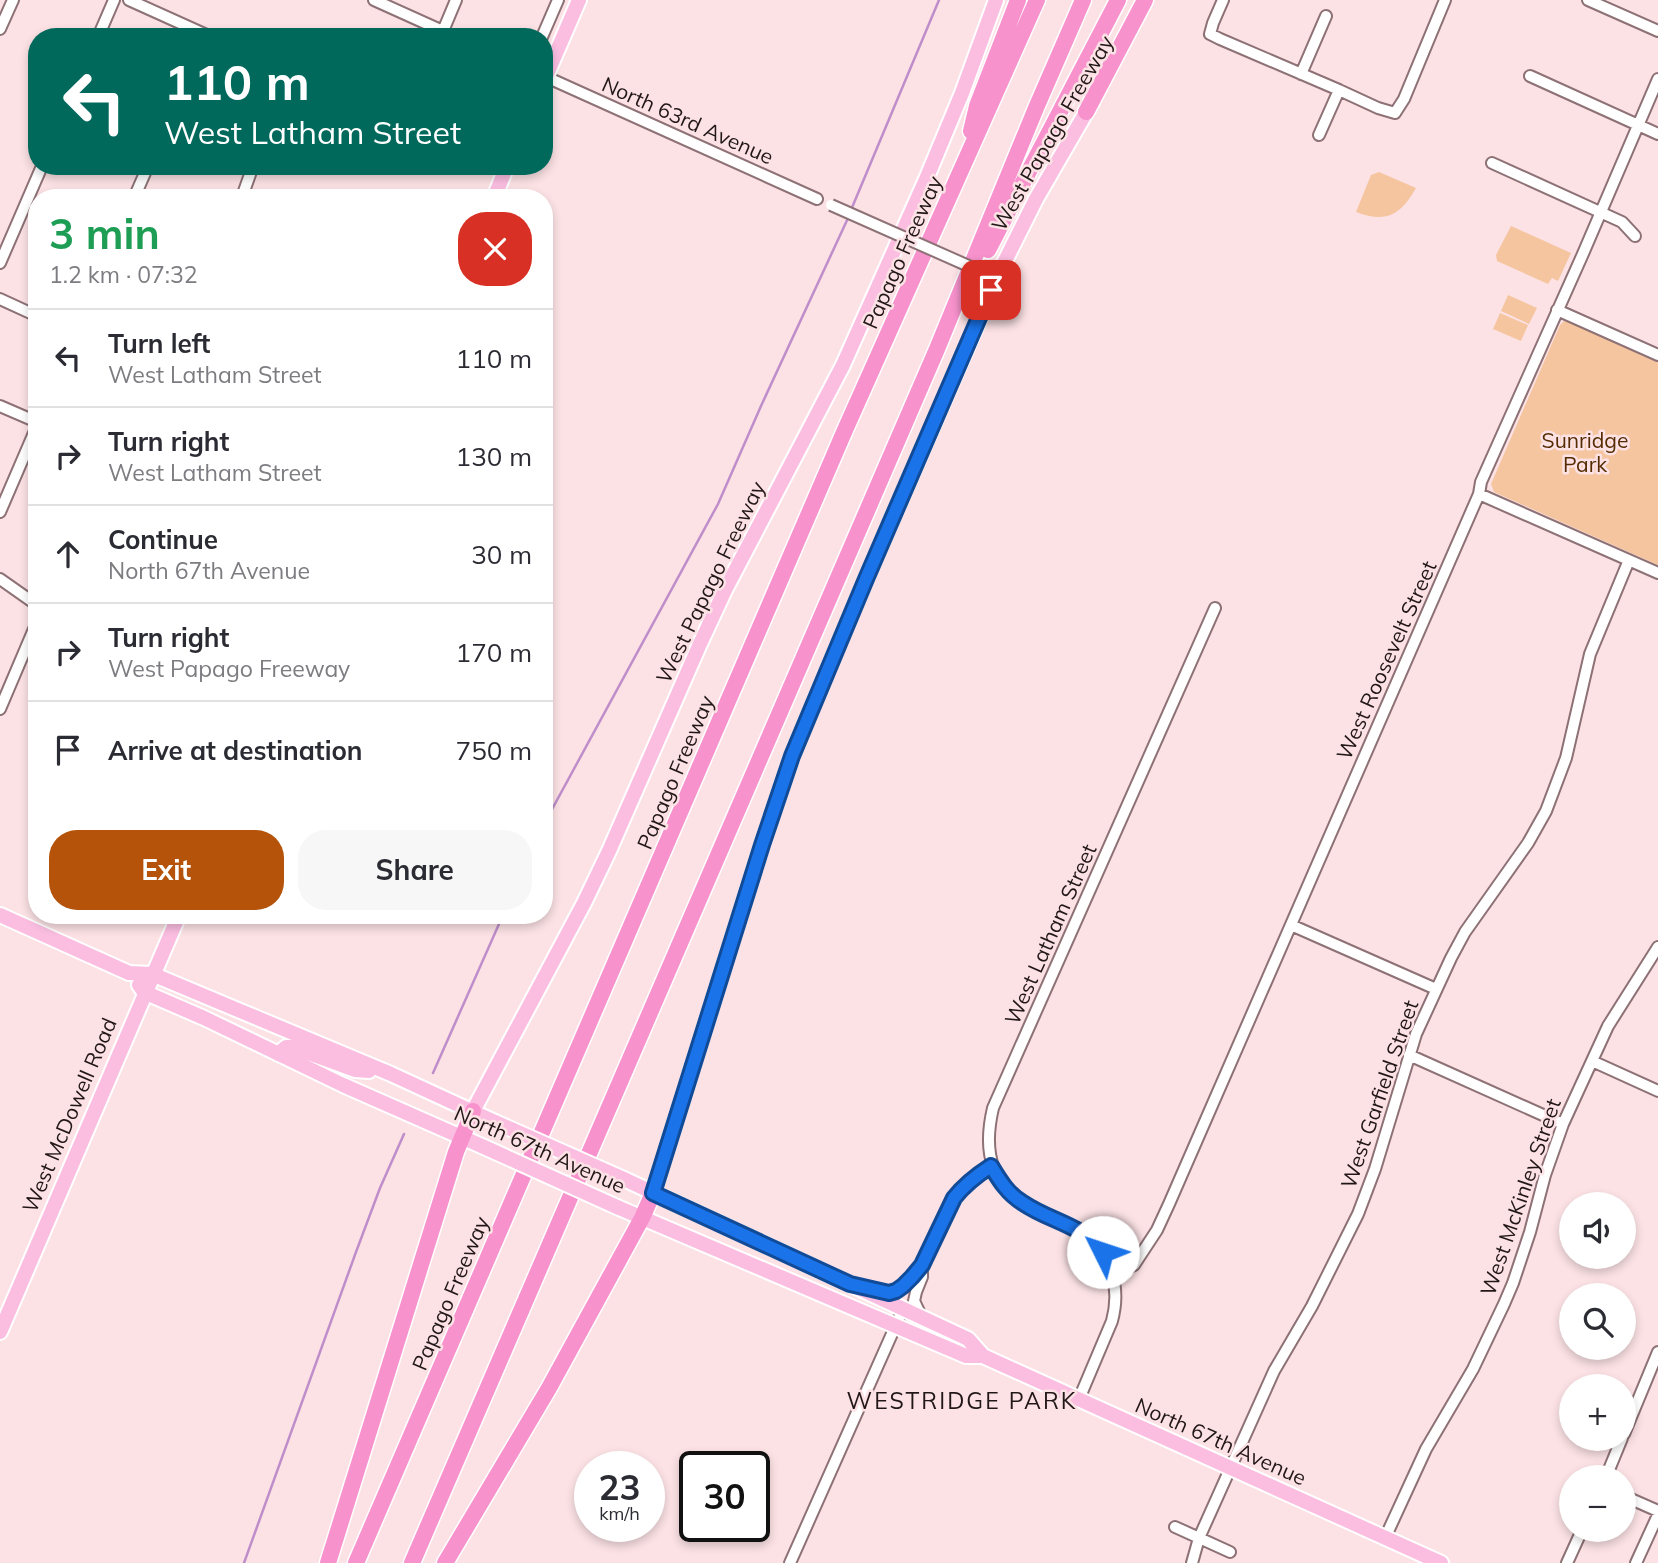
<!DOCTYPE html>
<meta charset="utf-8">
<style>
:root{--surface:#fff;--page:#f7f7f7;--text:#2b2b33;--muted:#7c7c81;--line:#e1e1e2;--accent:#b45309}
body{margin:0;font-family:Mulish,sans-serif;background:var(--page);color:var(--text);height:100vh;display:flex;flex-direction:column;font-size:26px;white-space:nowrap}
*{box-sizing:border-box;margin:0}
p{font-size:23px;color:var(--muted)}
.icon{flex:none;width:38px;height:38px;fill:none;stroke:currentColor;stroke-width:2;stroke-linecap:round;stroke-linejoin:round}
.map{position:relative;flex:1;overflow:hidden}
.panel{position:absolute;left:28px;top:189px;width:525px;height:735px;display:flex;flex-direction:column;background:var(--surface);border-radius:28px;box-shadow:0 4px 10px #0003}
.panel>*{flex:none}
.banner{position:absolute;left:28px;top:28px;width:525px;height:147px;border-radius:28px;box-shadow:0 4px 10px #0003;background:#00695c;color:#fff;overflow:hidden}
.controls{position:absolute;left:1559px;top:1192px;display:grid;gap:14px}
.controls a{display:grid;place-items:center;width:77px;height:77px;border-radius:50%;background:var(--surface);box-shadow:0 4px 10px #0003;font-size:35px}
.speed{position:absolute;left:574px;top:1451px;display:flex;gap:14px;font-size:35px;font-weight:700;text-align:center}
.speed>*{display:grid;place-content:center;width:91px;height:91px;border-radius:50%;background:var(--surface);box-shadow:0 4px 10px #0003;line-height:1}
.speed small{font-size:18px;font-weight:400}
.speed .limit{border:4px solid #111;border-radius:10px;background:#fff;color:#111}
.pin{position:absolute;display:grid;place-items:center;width:60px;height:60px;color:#fff;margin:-30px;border-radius:14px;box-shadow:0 4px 10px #0006}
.me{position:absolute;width:77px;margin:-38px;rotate:311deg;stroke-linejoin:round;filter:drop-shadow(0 0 5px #0008)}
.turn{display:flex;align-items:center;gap:24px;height:147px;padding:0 21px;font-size:32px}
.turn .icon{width:91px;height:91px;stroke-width:2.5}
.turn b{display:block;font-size:49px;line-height:60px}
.round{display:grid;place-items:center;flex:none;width:74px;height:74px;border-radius:28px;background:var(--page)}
.summary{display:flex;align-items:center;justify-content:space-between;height:119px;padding:0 21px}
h1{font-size:42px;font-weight:700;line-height:52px;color:#1e9e55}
.action{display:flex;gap:14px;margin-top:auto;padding:14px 21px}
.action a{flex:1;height:80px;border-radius:28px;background:var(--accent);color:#fff;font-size:28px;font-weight:700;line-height:80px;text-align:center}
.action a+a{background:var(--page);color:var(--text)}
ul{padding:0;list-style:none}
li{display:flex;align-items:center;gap:21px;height:98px;padding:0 21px;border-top:2px solid var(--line)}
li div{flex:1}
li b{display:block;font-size:26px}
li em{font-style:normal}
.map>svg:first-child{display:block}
</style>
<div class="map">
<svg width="1658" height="1563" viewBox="0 0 1658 1563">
<rect width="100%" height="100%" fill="#fce2e5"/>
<path fill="#f5c59f" d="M 1379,172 L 1416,188 C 1400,216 1386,223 1356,212 L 1371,175 Z
M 1511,226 L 1571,253 L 1558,281 L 1552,278 L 1548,284 L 1497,261 L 1496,255 Z
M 1508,295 L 1537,308 L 1529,324 L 1501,311 Z
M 1500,313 L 1528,325 L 1521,341 L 1493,329 Z
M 1564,321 L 1569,322 L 1658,362 L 1658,565 L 1494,492 L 1491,484 L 1560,325 Z"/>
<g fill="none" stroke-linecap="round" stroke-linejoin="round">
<path stroke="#bf8eca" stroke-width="2.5" d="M 851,210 L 939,0
M 544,824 L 718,504 L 761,406 L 849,216
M 433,1073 L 503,915
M 244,1563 L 356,1252 L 380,1188 L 404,1134"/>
<defs>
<path id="minor" d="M 129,0 L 211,37
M 374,0 L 456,37
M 1223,0 L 1213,23 L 1210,34 L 1220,39 L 1339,90 L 1378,108 L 1395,113 L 1404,99 L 1445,0
M 1588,0 L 1658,31
M 0,29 L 13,0
M 443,31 L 456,0
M 98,37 L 114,0
M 542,37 L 558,0
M 1301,74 L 1326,16
M 544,76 L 817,199
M 1530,76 L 1658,134
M 1319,135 L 1339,90
M 1492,163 L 1622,222 L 1635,236
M 134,198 L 148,166
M 247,198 L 243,194 L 253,166
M 0,263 L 42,166
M 0,299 L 37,316
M 1557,310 L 1658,355
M 0,406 L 37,422
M 1479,494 L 1658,573
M 0,512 L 37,426
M 0,579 L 37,605
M 0,709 L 37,622
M 1291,925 L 1436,989
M 1409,1055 L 1563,1124
M 1592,1061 L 1658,1091
M 1112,1276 L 1134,1265 L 1157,1230 L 1169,1204 L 1479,494 L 1481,482 L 1582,256 L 1658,79
M 871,1290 C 878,1292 886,1294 893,1292 C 923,1282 939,1224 955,1198 C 963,1183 978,1175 991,1166
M 922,1318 L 914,1301 L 916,1292 L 922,1277 L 922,1265
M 1079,1399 L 1112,1321 C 1116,1306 1117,1290 1112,1274 C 1108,1261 1103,1251 1094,1241 C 1078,1226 1056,1221 1037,1211 C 992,1189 982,1155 993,1108 L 1215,608
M 1624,1434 L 1658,1352
M 1606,1477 L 1622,1438
M 1624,1496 L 1658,1511
M 1175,1527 L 1230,1552
M 1385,1538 L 1426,1449 L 1473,1369 L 1504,1304 L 1513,1283 L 1530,1232 L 1545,1175 L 1563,1124 L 1608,1026 L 1658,947
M 790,1563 L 903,1309
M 1192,1563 L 1199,1538 L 1274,1371 L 1312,1306 L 1358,1214 L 1375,1169 L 1416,1034 L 1451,958 L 1465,932 L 1528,843 L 1546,811 L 1566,758 L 1590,654 L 1629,560
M 1567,1563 L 1582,1530
M 1636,1563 L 1658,1515"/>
<path id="major" d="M 544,81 L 579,0
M 494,198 L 507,166
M 0,915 L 129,973 L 152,974 L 391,1074 L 495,1122
M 139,985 L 144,992 L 204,1018 L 343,1085 L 484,1147
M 278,1054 L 286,1047 L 292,1047 L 355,1070 L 369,1071
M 473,1111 L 584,903 L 609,851 L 699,646 L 725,590 L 843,365 L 927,177 L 962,93 L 996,0
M 626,1180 L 968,1339 L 983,1356
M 653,1193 L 762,845 L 792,756 L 866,579 L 1002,267 L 1036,199 L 1092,102
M 617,1207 L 966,1356 L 983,1356 L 1441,1563
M 0,1332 L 179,915"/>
<path id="highway" d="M 1086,112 L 1145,0
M 971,131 L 977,106 L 1018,0
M 988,250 L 1118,0
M 328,1563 L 456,1152 L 473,1111
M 356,1563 L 845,430 L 1037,0
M 412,1563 L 937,349 L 1036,108 L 1083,0
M 445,1563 L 549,1388 L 642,1218 L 653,1193"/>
</defs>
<use href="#minor" stroke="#8d7175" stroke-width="14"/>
<use href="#major" stroke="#fff" stroke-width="18"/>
<use href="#highway" stroke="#fff" stroke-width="19"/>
<use href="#minor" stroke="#fff" stroke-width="10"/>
<use href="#major" stroke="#fbbee1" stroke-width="14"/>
<use href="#highway" stroke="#f892cd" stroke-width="16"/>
<defs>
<path id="minor-bridge" d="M 831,205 L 1007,283"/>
<path id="major-bridge" d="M 495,1122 L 626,1180
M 484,1147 L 617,1207"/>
</defs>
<use href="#minor-bridge" stroke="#8d7175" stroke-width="14" stroke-linecap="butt"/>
<use href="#major-bridge" stroke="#fff" stroke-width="18" stroke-linecap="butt"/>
<use href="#minor-bridge" stroke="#fff" stroke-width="10"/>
<use href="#major-bridge" stroke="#fbbee1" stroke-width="14"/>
</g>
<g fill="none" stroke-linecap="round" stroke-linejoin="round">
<defs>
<path id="route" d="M 991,290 L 866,579 L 792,756 L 762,845 L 653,1193 L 850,1284 L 889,1293 L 896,1291 L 903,1286 L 912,1277 L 922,1265 L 954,1198 C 965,1184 977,1175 991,1166 C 1000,1181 1008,1194 1023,1203 C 1051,1222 1081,1224 1103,1252"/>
</defs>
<use href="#route" stroke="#114b97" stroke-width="18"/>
<use href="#route" stroke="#1a73e8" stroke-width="12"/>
</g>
<g text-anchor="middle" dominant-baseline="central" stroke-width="5" stroke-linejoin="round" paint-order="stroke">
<g font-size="21" fill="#221718" stroke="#fce2e5">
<text transform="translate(688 120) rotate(24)">North 63rd Avenue</text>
<text transform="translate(1052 133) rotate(-60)">West Papago Freeway</text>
<text transform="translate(902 252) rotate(-66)">Papago Freeway</text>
<text transform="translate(710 582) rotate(-64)">West Papago Freeway</text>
<text transform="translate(1386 660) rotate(-66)">West Roosevelt Street</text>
<text transform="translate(675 772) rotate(-67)">Papago Freeway</text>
<text transform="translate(1050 934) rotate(-66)">West Latham Street</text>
<text transform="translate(1379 1094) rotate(-71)">West Garfield Street</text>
<text transform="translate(69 1115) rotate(-67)">West McDowell Road</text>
<text transform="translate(540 1149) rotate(24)">North 67th Avenue</text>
<text transform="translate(1520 1197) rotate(-71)">West McKinley Street</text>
<text transform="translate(450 1293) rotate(-67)">Papago Freeway</text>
<text transform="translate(1221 1441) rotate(24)">North 67th Avenue</text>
</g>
<g font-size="21" fill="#552c01" stroke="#fce2e5">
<text x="1585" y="440">Sunridge<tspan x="1585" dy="24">Park</tspan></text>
</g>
<g font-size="23" letter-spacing="2" fill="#221718" stroke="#fce2e5">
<text x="962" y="1400">WESTRIDGE PARK</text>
</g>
</g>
</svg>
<div class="controls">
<a><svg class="icon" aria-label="sound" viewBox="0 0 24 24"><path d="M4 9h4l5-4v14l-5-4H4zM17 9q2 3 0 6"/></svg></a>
<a><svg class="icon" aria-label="search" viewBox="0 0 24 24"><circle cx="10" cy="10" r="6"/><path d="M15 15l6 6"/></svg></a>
<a>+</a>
<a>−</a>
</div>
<div class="speed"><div>23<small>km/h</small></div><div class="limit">30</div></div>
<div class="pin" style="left:991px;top:290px;background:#d93025"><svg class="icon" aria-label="arrive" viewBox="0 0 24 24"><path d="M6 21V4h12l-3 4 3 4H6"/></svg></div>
<svg class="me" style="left:1103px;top:1252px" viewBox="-20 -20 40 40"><circle r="19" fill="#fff"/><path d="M0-13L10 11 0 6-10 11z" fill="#1a73e8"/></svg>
<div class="banner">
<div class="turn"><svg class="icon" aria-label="left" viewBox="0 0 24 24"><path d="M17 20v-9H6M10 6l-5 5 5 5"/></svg><div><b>110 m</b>West Latham Street</div></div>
</div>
<section class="panel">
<div class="summary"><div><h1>3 min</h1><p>1.2 km · 07:32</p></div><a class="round" style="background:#d93025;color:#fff"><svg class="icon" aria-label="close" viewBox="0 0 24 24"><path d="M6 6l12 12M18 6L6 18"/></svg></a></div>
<ul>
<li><svg class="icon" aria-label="left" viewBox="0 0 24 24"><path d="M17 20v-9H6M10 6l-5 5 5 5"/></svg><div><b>Turn left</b><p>West Latham Street</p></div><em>110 m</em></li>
<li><svg class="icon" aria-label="right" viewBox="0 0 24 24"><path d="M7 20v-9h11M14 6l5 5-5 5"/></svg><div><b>Turn right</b><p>West Latham Street</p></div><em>130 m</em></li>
<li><svg class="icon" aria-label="ahead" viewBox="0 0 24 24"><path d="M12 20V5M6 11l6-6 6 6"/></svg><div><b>Continue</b><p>North 67th Avenue</p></div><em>30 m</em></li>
<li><svg class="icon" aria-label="right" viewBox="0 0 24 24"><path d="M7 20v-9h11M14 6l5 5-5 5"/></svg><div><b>Turn right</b><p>West Papago Freeway</p></div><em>170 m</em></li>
<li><svg class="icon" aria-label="arrive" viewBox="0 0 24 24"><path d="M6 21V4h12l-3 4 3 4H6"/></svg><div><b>Arrive at destination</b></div><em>750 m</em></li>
</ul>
<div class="action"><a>Exit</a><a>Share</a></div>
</section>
</div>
